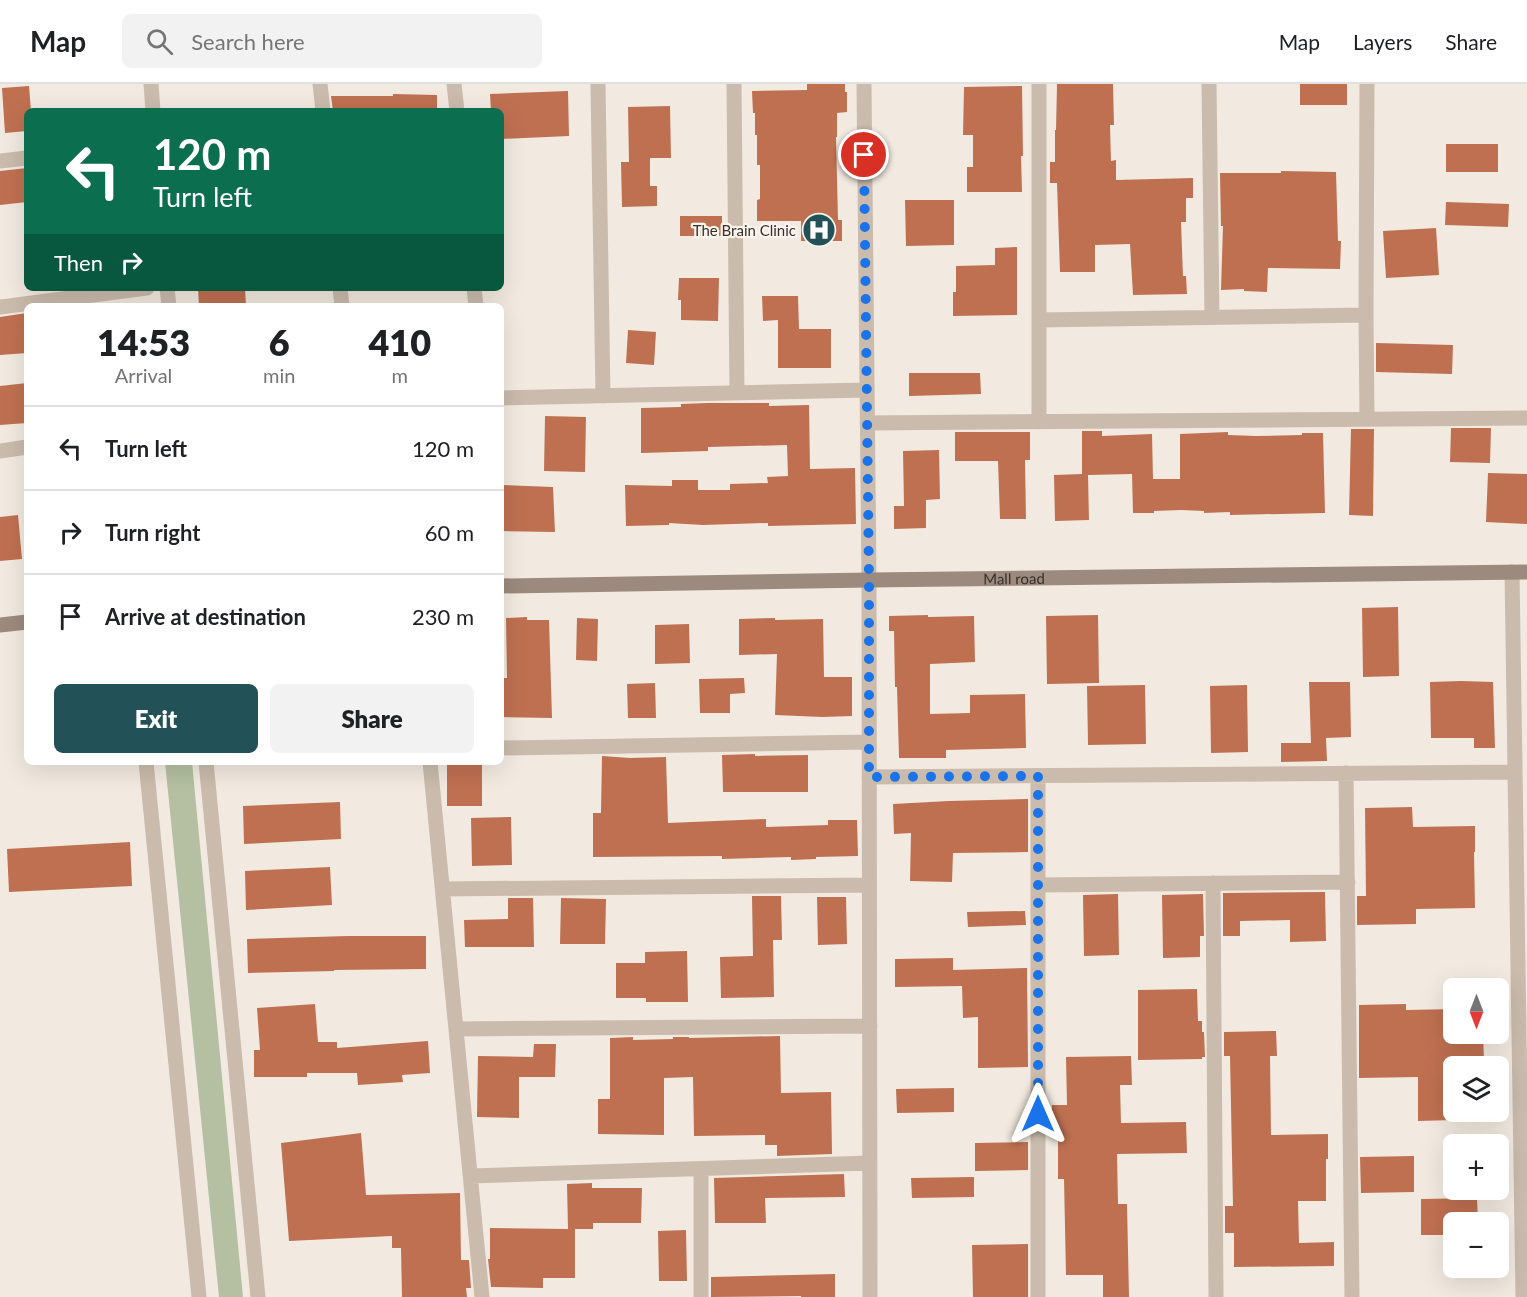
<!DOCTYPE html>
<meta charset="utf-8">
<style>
:root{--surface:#fff;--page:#f2f2f2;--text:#202124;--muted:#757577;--line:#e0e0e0;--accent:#225258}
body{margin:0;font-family:Lato,sans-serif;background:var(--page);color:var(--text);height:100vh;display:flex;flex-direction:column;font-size:22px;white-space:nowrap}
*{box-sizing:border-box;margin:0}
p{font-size:20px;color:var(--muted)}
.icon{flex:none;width:33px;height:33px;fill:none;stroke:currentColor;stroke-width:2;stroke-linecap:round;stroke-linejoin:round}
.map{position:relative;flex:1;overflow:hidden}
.sheet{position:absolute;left:24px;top:219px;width:480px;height:462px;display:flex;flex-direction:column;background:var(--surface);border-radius:9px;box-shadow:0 6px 24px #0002}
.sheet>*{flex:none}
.hud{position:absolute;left:24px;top:24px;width:480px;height:183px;border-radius:9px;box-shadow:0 6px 24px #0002;background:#0b6e4f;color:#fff;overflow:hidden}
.needle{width:39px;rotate:180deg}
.fabs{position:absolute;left:1443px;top:894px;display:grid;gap:12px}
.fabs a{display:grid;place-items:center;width:66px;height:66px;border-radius:9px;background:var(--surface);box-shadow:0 6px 24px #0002;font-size:30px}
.pin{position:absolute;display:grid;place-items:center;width:51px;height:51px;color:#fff;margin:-26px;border:3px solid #fff;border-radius:50%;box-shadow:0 2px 6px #0007}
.me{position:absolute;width:66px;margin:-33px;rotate:0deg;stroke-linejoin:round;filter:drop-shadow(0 0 4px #0008)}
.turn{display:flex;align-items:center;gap:21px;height:126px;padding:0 30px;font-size:27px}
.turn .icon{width:78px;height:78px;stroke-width:2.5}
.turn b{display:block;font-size:42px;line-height:51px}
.then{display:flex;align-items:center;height:57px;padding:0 30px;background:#0003;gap:12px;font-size:22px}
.eta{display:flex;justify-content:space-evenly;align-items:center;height:102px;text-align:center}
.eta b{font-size:36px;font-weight:800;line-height:42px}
.cta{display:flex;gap:12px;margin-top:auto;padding:12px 30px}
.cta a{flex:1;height:69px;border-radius:9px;background:var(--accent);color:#fff;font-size:24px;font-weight:800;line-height:69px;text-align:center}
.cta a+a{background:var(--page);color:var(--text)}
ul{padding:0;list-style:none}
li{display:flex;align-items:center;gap:18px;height:84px;padding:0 30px;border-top:2px solid var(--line)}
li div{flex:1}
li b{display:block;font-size:22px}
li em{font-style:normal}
header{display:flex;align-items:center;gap:36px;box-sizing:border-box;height:84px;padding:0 30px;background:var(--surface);border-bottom:2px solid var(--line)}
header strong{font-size:28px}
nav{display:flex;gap:33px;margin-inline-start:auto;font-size:21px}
.search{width:420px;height:54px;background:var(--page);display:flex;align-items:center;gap:15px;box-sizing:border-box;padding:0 21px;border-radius:9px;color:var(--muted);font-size:22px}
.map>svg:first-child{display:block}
</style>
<header>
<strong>Map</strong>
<div class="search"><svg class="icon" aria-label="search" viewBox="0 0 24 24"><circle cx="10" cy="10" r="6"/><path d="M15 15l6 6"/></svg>Search here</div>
<nav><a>Map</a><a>Layers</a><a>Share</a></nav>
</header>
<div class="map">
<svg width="1527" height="1213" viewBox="0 0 1527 1213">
<rect width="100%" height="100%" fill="#f2eae0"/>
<path fill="#b4c0a1" d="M 165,678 L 192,678 L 243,1213 L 219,1213 Z"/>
<path fill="#bf7051" d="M 807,0 L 845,0 L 845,8 L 847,8 L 847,28 L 837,29 L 837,53 L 836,53 L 838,136 L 842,136 L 842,157 L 801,157 L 801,137 L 757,137 L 757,116 L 760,115 L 760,81 L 757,81 L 757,51 L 755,51 L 755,29 L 753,29 L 752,7 L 807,6 Z
M 1057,0 L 1113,0 L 1114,41 L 1110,41 L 1111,77 L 1116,76 L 1116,96 L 1193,94 L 1193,114 L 1186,114 L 1186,138 L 1181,138 L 1183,192 L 1186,192 L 1187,210 L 1133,211 L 1130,160 L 1095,161 L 1095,188 L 1060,188 L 1057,99 L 1050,99 L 1050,78 L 1055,78 L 1055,46 L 1056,46 Z
M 1300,0 L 1347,0 L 1347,21 L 1300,21 Z
M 29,2 L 31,27 L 27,27 L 27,47 L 5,49 L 2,4 Z
M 1022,2 L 1023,72 L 1021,72 L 1022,108 L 967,108 L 967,83 L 973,83 L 973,51 L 963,51 L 964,3 Z
M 568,7 L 569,52 L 501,55 L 501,27 L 491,27 L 490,10 Z
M 393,10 L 437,11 L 437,27 L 333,27 L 331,12 L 393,12 Z
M 670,22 L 671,74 L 650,74 L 650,102 L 657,102 L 657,122 L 622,123 L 621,78 L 629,78 L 628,23 Z
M 1446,60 L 1498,60 L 1498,88 L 1446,88 Z
M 27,84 L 27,118 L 0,121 L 0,87 Z
M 1281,87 L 1336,88 L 1338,157 L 1341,157 L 1340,185 L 1268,184 L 1267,208 L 1244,207 L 1244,205 L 1221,206 L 1223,142 L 1221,142 L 1220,89 L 1281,89 Z
M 905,116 L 954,116 L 954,161 L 906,162 Z
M 1446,118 L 1509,120 L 1508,143 L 1445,141 Z
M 680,132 L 722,132 L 722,152 L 680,152 Z
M 1436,144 L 1439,191 L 1386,194 L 1383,147 Z
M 1017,163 L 1017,231 L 953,232 L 953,208 L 956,208 L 956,182 L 995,181 L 995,164 Z
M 679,194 L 719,194 L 718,237 L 681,236 L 681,216 L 678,216 Z
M 198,204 L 245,204 L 246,222 L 199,222 Z
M 762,212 L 798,212 L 799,245 L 831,245 L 831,284 L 778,284 L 778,236 L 763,237 Z
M 27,229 L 27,269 L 0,271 L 0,233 Z
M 628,246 L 656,248 L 654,281 L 626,279 Z
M 1376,259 L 1453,261 L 1452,290 L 1376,288 Z
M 909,289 L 980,289 L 981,310 L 909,312 Z
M 27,299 L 27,339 L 0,341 L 0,302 Z
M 708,319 L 769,319 L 769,322 L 809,321 L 810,385 L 855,384 L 856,440 L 768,442 L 768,439 L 703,441 L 669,439 L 669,441 L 626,442 L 625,401 L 672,402 L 672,396 L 698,396 L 698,406 L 730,406 L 730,400 L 768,399 L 767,393 L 788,392 L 787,361 L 708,363 L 708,367 L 641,369 L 641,324 L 681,323 L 681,320 Z
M 545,332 L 586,333 L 585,388 L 544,387 Z
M 1451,344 L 1491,344 L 1490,379 L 1450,378 Z
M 1351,345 L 1374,345 L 1373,432 L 1349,431 Z
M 1082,347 L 1102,347 L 1102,352 L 1152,350 L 1153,395 L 1180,395 L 1180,350 L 1228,348 L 1228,351 L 1256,352 L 1302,351 L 1302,349 L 1323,349 L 1325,429 L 1230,431 L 1230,428 L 1204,429 L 1204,427 L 1181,426 L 1154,427 L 1154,429 L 1133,429 L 1132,390 L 1088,391 L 1089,436 L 1055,437 L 1054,391 L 1082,390 Z
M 955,348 L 1030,348 L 1030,376 L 1025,376 L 1026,435 L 1000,435 L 998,377 L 955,377 Z
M 939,366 L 940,415 L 926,416 L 926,444 L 894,445 L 894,422 L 904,422 L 903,367 Z
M 1488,389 L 1527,390 L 1527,440 L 1486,438 Z
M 501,401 L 553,403 L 555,448 L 501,447 Z
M 18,431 L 22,475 L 0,477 L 0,433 Z
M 1398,523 L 1399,592 L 1363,593 L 1362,524 Z
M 928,531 L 928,533 L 974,532 L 975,578 L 930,580 L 930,630 L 970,629 L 970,611 L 1025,610 L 1026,664 L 946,666 L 946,674 L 899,674 L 897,603 L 895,603 L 894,547 L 889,547 L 889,532 Z
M 1098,531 L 1099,599 L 1047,600 L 1046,532 Z
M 527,533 L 527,536 L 549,536 L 552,634 L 501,633 L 501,594 L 507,594 L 506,534 Z
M 577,534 L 598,535 L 597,577 L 576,576 Z
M 775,534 L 775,536 L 823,535 L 824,593 L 852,593 L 852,632 L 822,633 L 775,631 L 777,570 L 739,571 L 739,535 Z
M 689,540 L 690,579 L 655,580 L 655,541 Z
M 744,594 L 745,609 L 730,610 L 730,629 L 700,629 L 699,595 Z
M 1461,597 L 1493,598 L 1495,664 L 1474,664 L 1474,654 L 1431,654 L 1430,598 Z
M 1309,598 L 1350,598 L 1351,653 L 1326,654 L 1327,677 L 1281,678 L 1281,659 L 1311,659 Z
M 655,599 L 656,634 L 628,634 L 627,600 Z
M 1145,601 L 1146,660 L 1088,661 L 1087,602 Z
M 1247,601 L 1248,668 L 1211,669 L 1210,602 Z
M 755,670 L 755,672 L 808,671 L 808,708 L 723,708 L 722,671 Z
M 602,672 L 630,674 L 666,673 L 668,739 L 766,735 L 766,743 L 828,741 L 828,736 L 857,736 L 858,772 L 816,773 L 816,775 L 791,776 L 791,773 L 722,775 L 722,772 L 593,773 L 593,729 L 601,729 Z
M 447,678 L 482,678 L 482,722 L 447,722 Z
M 1028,715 L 1028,768 L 953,769 L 952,798 L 910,797 L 911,749 L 894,750 L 893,720 L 949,717 Z
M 340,718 L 341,755 L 244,760 L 243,722 Z
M 1412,723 L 1413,743 L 1475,742 L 1475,768 L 1474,768 L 1475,824 L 1416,825 L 1416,840 L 1357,841 L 1357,812 L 1366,812 L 1365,724 Z
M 511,733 L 512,781 L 472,782 L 471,734 Z
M 130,758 L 132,802 L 9,808 L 7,765 Z
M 330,783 L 332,821 L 246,826 L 245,787 Z
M 1325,808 L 1326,857 L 1290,858 L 1290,836 L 1240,837 L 1240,852 L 1223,852 L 1223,809 Z
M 1118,810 L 1119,871 L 1084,872 L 1083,811 Z
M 1203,810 L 1204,852 L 1200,852 L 1200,873 L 1163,874 L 1162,811 Z
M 752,812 L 781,812 L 782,856 L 773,856 L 774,913 L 721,914 L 720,873 L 753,872 Z
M 817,813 L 846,813 L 847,860 L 818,861 Z
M 508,814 L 533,814 L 534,863 L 465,863 L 464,836 L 508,835 Z
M 561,814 L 606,815 L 605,860 L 560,860 Z
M 1025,827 L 1026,841 L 968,843 L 967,828 Z
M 348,852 L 426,852 L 426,885 L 334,886 L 334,887 L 248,889 L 247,855 Z
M 687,867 L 688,918 L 646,918 L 646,914 L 616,914 L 616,879 L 645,879 L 645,868 Z
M 953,874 L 953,886 L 1027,884 L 1028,983 L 978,984 L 978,933 L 963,934 L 962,902 L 895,903 L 895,875 Z
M 1197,905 L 1198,937 L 1202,937 L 1202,948 L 1204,948 L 1205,973 L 1202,973 L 1202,975 L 1138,976 L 1138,906 Z
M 315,920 L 318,958 L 337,958 L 337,964 L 428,957 L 430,989 L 402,991 L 403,998 L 358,1001 L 357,989 L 307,989 L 307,993 L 254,993 L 254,966 L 260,966 L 257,924 Z
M 1406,920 L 1406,926 L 1454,925 L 1454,950 L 1483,950 L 1484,976 L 1454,977 L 1454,1036 L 1418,1037 L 1418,993 L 1359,994 L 1359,921 Z
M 1276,947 L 1277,972 L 1270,972 L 1271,1051 L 1328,1050 L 1328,1075 L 1326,1075 L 1326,1117 L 1298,1117 L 1299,1159 L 1334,1158 L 1334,1182 L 1234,1183 L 1234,1149 L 1225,1149 L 1225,1122 L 1233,1122 L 1230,972 L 1224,972 L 1224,948 Z
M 780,952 L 781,1009 L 831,1008 L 832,1070 L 777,1072 L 777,1061 L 765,1061 L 765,1051 L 694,1052 L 693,993 L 664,994 L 664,1051 L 598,1050 L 598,1015 L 610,1015 L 610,954 L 633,953 L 633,956 L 673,955 L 673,953 L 689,953 L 689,954 Z
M 534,960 L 556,960 L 555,993 L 519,993 L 519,1034 L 477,1033 L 478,972 L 533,973 Z
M 1131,972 L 1132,1001 L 1120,1001 L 1121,1039 L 1186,1038 L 1187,1069 L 1117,1070 L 1118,1120 L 1127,1120 L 1129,1213 L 1103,1213 L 1103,1191 L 1066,1191 L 1064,1095 L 1058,1095 L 1058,1041 L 1052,1041 L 1052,1021 L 1067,1021 L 1066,973 Z
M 954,1004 L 954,1028 L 897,1029 L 896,1005 Z
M 361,1049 L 366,1111 L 460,1109 L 461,1176 L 469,1176 L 471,1204 L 466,1204 L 467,1213 L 402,1213 L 401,1164 L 392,1164 L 392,1152 L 289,1157 L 281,1059 Z
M 1028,1058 L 1028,1086 L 975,1087 L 975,1059 Z
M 1414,1072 L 1414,1108 L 1361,1109 L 1360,1073 Z
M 844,1090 L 845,1113 L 765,1114 L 766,1139 L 715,1139 L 714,1094 Z
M 974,1093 L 974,1113 L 912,1114 L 911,1094 Z
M 592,1099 L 592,1104 L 642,1104 L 641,1139 L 593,1139 L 593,1145 L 575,1145 L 575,1194 L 543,1194 L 543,1204 L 491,1203 L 488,1175 L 490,1175 L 490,1144 L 568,1145 L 567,1100 Z
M 1477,1114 L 1478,1138 L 1454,1138 L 1454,1151 L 1421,1151 L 1421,1115 Z
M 686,1146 L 687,1197 L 659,1197 L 658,1147 Z
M 1028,1160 L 1028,1213 L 973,1213 L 972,1161 Z
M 835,1190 L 835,1213 L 801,1213 L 801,1212 L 711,1213 L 711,1193 Z"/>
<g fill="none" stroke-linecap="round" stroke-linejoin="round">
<path stroke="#cabbac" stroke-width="15" d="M 151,0 L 153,27
M 320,0 L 323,27
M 454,0 L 457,27
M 598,0 L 603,312
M 734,0 L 737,309
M 864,0 L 869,496 L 870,1213
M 1209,0 L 1212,233
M 1367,0 L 1366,231 L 1367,335
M 0,77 L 27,74
M 167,204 L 169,222
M 340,204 L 342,222
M 474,204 L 476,222
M 0,223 L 147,204
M 1039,236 L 1366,231
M 501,314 L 867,306
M 1039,338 L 1039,0
M 867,339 L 1527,334
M 0,367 L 27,363
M 1512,488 L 1523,1213
M 501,664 L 869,658
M 146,678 L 199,1213
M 206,678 L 258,1213
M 430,678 L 482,1213
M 1346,689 L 1352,1213
M 1038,692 L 1038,1213
M 869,693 L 1515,688
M 1213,799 L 1216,1213
M 1038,801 L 1348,798
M 443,805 L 869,801
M 456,945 L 870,942
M 471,1092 L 870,1079
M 701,1213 L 701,1085"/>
<g stroke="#9d8a7e" stroke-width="15">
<path id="s1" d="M 501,502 L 869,496 L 1527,488"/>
<path d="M 0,541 L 27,538"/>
</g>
</g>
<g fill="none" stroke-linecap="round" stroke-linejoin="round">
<path stroke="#1a73e8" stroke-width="10" stroke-dasharray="0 18" d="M 864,71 L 869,496 L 869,693 L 1038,692 L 1038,1030"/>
</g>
<defs>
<symbol id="hospital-disc" viewBox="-11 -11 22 22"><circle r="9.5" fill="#225258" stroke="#f9f4ed"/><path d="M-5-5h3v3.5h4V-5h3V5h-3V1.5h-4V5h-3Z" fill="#fff"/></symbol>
</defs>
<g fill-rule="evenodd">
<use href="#hospital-disc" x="800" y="127" width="38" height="38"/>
</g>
<g text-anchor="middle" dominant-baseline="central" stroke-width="4.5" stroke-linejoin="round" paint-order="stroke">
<g font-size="15" fill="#38302b" stroke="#f9f4ed" text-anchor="end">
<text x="796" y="146">The Brain Clinic</text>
</g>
<g font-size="15" fill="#38302b" stroke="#f9f4ed">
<text stroke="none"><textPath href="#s1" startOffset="513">Mall road</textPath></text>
</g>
</g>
</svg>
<div class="fabs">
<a><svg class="needle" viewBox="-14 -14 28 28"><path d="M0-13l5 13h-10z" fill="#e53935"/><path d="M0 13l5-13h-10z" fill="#757577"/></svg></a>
<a><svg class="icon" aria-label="layers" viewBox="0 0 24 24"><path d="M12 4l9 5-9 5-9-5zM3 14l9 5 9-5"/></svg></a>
<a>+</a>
<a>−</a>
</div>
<div class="pin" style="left:864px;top:71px;background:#d93025"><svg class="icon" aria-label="arrive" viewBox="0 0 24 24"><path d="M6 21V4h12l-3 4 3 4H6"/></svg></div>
<svg class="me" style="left:1038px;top:1030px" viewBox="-20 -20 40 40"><path d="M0-17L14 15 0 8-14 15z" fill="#1a73e8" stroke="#fff" stroke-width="4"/></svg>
<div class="hud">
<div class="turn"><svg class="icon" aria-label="left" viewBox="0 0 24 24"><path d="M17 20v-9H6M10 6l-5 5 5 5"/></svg><div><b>120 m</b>Turn left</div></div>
<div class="then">Then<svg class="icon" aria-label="right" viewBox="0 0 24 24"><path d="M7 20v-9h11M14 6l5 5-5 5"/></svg></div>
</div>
<section class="sheet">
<div class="eta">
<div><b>14:53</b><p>Arrival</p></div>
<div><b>6</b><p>min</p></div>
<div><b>410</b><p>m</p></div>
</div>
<ul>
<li><svg class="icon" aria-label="left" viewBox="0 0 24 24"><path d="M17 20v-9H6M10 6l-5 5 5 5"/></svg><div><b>Turn left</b></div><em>120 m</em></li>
<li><svg class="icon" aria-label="right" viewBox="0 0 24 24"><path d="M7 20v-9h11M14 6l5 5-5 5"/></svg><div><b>Turn right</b></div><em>60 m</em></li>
<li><svg class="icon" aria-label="arrive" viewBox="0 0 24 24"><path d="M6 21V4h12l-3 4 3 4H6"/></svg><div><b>Arrive at destination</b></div><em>230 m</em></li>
</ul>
<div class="cta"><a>Exit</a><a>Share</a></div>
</section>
</div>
